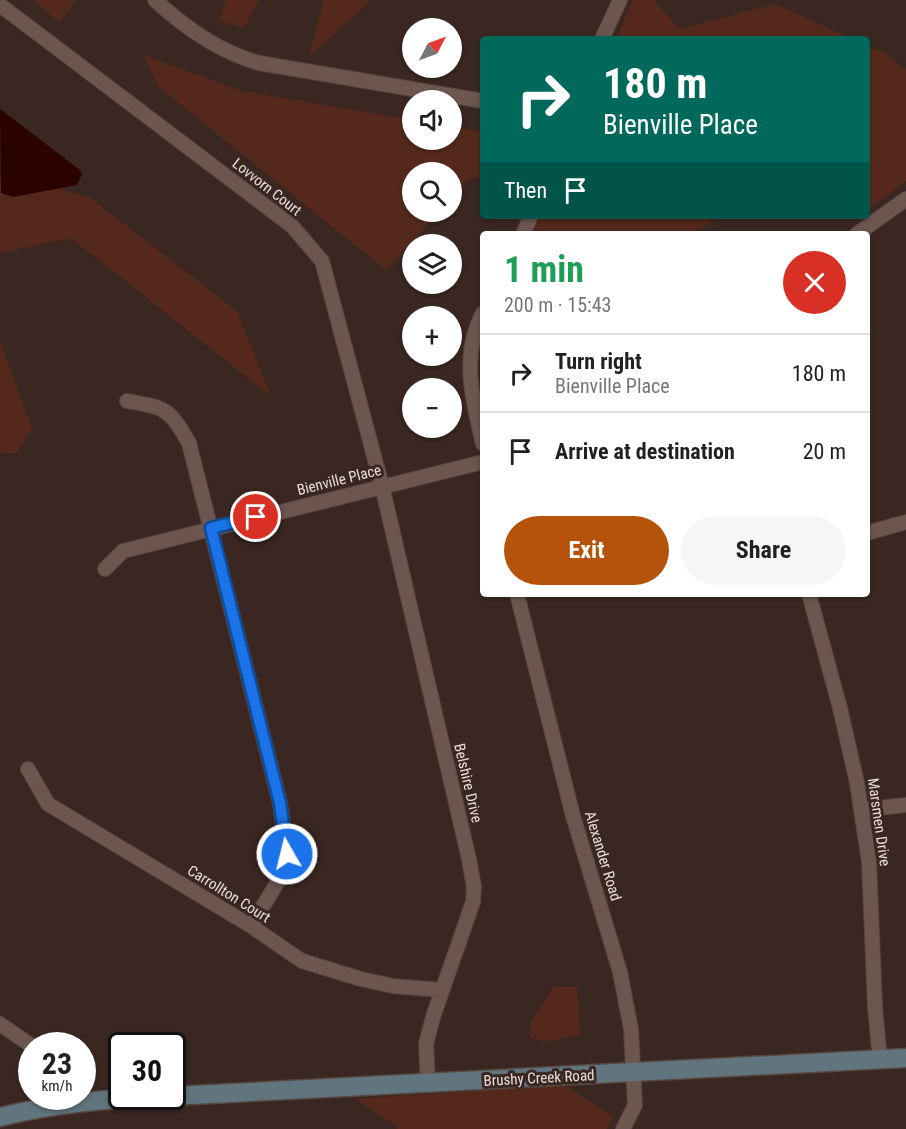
<!DOCTYPE html>
<meta charset="utf-8">
<style>
:root{--surface:#fff;--page:#f6f6f6;--text:#202124;--muted:#757577;--line:#e0e0e0;--accent:#b45309}
body{margin:0;font-family:"Roboto Condensed",sans-serif;background:var(--page);color:var(--text);height:100vh;display:flex;flex-direction:column;font-size:22px;white-space:nowrap}
*{box-sizing:border-box;margin:0}
p{font-size:20px;color:var(--muted)}
.icon{flex:none;width:33px;height:33px;fill:none;stroke:currentColor;stroke-width:2;stroke-linecap:round;stroke-linejoin:round}
.map{position:relative;flex:1;overflow:hidden}
.panel{position:absolute;left:480px;top:231px;width:390px;height:366px;display:flex;flex-direction:column;background:var(--surface);border-radius:6px;box-shadow:0 2px 4px #0004}
.panel>*{flex:none}
.banner{position:absolute;left:480px;top:36px;width:390px;height:183px;border-radius:6px;box-shadow:0 2px 4px #0004;background:#00695c;color:#fff;overflow:hidden}
.needle{width:39px;rotate:49deg}
.tools{position:absolute;left:402px;top:18px;display:grid;gap:12px}
.tools a{display:grid;place-items:center;width:60px;height:60px;border-radius:50%;background:var(--surface);box-shadow:0 2px 4px #0004;font-size:30px}
.speed{position:absolute;left:18px;top:1032px;display:flex;gap:12px;font-size:30px;font-weight:700;text-align:center}
.speed>*{display:grid;place-content:center;width:78px;height:78px;border-radius:50%;background:var(--surface);box-shadow:0 2px 4px #0004;line-height:1}
.speed small{font-size:15px;font-weight:400}
.speed .limit{border:3px solid #111;border-radius:9px;background:#fff;color:#111}
.pin{position:absolute;display:grid;place-items:center;width:51px;height:51px;color:#fff;margin:-26px;border:3px solid #fff;border-radius:50%;box-shadow:0 2px 6px #0007}
.me{position:absolute;width:66px;margin:-33px;rotate:352deg;stroke-linejoin:round;filter:drop-shadow(0 0 4px #0008)}
.turn{display:flex;align-items:center;gap:21px;height:126px;padding:0 24px;font-size:27px}
.turn .icon{width:78px;height:78px;stroke-width:2.5}
.turn b{display:block;font-size:42px;line-height:51px}
.then{display:flex;align-items:center;height:57px;padding:0 24px;background:#0003;gap:12px;font-size:22px}
.round{display:grid;place-items:center;flex:none;width:63px;height:63px;border-radius:32px;background:var(--page)}
.head{display:flex;align-items:center;justify-content:space-between;height:102px;padding:0 24px}
h1{font-size:36px;font-weight:700;line-height:45px;color:#1e9e55}
.cta{display:flex;gap:12px;margin-top:auto;padding:12px 24px}
.cta a{flex:1;height:69px;border-radius:36px;background:var(--accent);color:#fff;font-size:24px;font-weight:700;line-height:69px;text-align:center}
.cta a+a{background:var(--page);color:var(--text)}
ul{padding:0;list-style:none}
li{display:flex;align-items:center;gap:18px;height:78px;padding:0 24px;border-top:2px solid var(--line)}
li div{flex:1}
li b{display:block;font-size:22px}
li em{font-style:normal}
.map>svg:first-child{display:block}
</style>
<div class="map">
<svg width="906" height="1129" viewBox="0 0 906 1129">
<rect width="100%" height="100%" fill="#3b2721"/>
<path fill="#54291b" d="M 33,0 L 76,0 L 59,22 Z
M 226,0 L 259,0 L 244,28 L 219,20 Z
M 324,0 L 371,0 L 309,57 Z
M 633,0 L 653,0 L 680,29 L 775,4 L 852,39 L 616,39 Z
M 867,46 L 886,54 L 906,70 L 906,181 L 867,210 Z
M 143,55 L 242,91 L 412,120 L 412,140 L 452,140 L 452,127 L 483,132 L 483,176 L 468,180 L 452,198 L 452,172 L 412,172 L 412,212 L 439,212 L 386,270 L 159,87 Z
M 0,179 L 29,181 L 89,197 L 237,311 L 271,396 L 71,238 L 0,253 Z
M 540,216 L 722,216 L 692,234 L 532,234 Z
M 0,341 L 32,428 L 16,454 L 0,452 Z
M 554,986 L 577,987 L 581,1035 L 544,1042 L 530,1037 L 531,1023 Z
M 565,1085 L 613,1117 L 607,1129 L 396,1129 L 398,1127 L 355,1099 Z"/>
<path fill="#2a0300" d="M 0,109 L 80,170 L 82,174 L 77,185 L 13,197 L 1,193 Z"/>
<g fill="none" stroke-linecap="round" stroke-linejoin="round">
<defs>
<path id="street" d="M 155,0 C 185,28 219,52 259,63 L 483,101
M 0,5 L 292,226 L 322,261 L 382,486 L 469,859 L 474,887 L 473,902 L 433,1017 L 426,1044 L 428,1084
M 602,39 L 620,0
M 523,234 L 531,216
M 857,234 L 906,199
M 483,313 C 460,356 473,400 483,444
M 127,401 C 166,408 169,408 189,443 L 280,803 L 287,854 L 280,878 L 251,926
M 867,533 L 906,522
M 105,569 L 123,551 L 483,462
M 517,594 L 573,816 L 620,972 L 631,1029 L 635,1105 L 623,1129
M 809,594 L 840,708 L 857,783 L 869,862 L 875,1007 L 880,1060
M 28,769 L 48,804 L 251,926 L 302,961 L 361,979 L 393,986 L 442,990
M 861,810 L 906,805
M 0,1024 L 32,1046"/>
<path id="secondary" d="M 172,1096 L 906,1058
M 0,1117 C 56,1103 109,1099 167,1096"/>
</defs>
<use href="#street" stroke="#564540" stroke-width="16"/>
<use href="#secondary" stroke="#564540" stroke-width="21"/>
<use href="#street" stroke="#6c564f" stroke-width="14"/>
<use href="#secondary" stroke="#60757d" stroke-width="18"/>
</g>
<g fill="none" stroke-linecap="round" stroke-linejoin="round">
<defs>
<path id="route" d="M 256,517 L 211,528 L 280,803 L 287,854"/>
</defs>
<use href="#route" stroke="#114b97" stroke-width="15"/>
<use href="#route" stroke="#1a73e8" stroke-width="10"/>
</g>
<g text-anchor="middle" dominant-baseline="central" stroke-width="6" stroke-linejoin="round" paint-order="stroke">
<g font-size="15" fill="#ebdeda" stroke="#3b2721">
<text transform="translate(267 187) rotate(38)">Lovvorn Court</text>
<text transform="translate(339 480) rotate(-14)">Bienville Place</text>
<text transform="translate(468 783) rotate(77)">Belshire Drive</text>
<text transform="translate(879 822) rotate(82)">Marsmen Drive</text>
<text transform="translate(603 856) rotate(73)">Alexander Road</text>
<text transform="translate(229 894) rotate(32)">Carrollton Court</text>
<text transform="translate(539 1078) rotate(-3)">Brushy Creek Road</text>
</g>
</g>
</svg>
<div class="tools">
<a><svg class="needle" viewBox="-14 -14 28 28"><path d="M0-13l5 13h-10z" fill="#e53935"/><path d="M0 13l5-13h-10z" fill="#757577"/></svg></a>
<a><svg class="icon" aria-label="sound" viewBox="0 0 24 24"><path d="M4 9h4l5-4v14l-5-4H4zM17 9q2 3 0 6"/></svg></a>
<a><svg class="icon" aria-label="search" viewBox="0 0 24 24"><circle cx="10" cy="10" r="6"/><path d="M15 15l6 6"/></svg></a>
<a><svg class="icon" aria-label="layers" viewBox="0 0 24 24"><path d="M12 4l9 5-9 5-9-5zM3 14l9 5 9-5"/></svg></a>
<a>+</a>
<a>−</a>
</div>
<div class="speed"><div>23<small>km/h</small></div><div class="limit">30</div></div>
<div class="pin" style="left:256px;top:517px;background:#d93025"><svg class="icon" aria-label="arrive" viewBox="0 0 24 24"><path d="M6 21V4h12l-3 4 3 4H6"/></svg></div>
<svg class="me" style="left:287px;top:854px" viewBox="-20 -20 40 40"><circle r="17" fill="#1a73e8" stroke="#fff" stroke-width="3"/><path d="M0-11L8 9 0 5-8 9z" fill="#fff"/></svg>
<div class="banner">
<div class="turn"><svg class="icon" aria-label="right" viewBox="0 0 24 24"><path d="M7 20v-9h11M14 6l5 5-5 5"/></svg><div><b>180 m</b>Bienville Place</div></div>
<div class="then">Then<svg class="icon" aria-label="arrive" viewBox="0 0 24 24"><path d="M6 21V4h12l-3 4 3 4H6"/></svg></div>
</div>
<section class="panel">
<div class="head"><div><h1>1 min</h1><p>200 m · 15:43</p></div><a class="round" style="background:#d93025;color:#fff"><svg class="icon" aria-label="close" viewBox="0 0 24 24"><path d="M6 6l12 12M18 6L6 18"/></svg></a></div>
<ul>
<li><svg class="icon" aria-label="right" viewBox="0 0 24 24"><path d="M7 20v-9h11M14 6l5 5-5 5"/></svg><div><b>Turn right</b><p>Bienville Place</p></div><em>180 m</em></li>
<li><svg class="icon" aria-label="arrive" viewBox="0 0 24 24"><path d="M6 21V4h12l-3 4 3 4H6"/></svg><div><b>Arrive at destination</b></div><em>20 m</em></li>
</ul>
<div class="cta"><a>Exit</a><a>Share</a></div>
</section>
</div>
